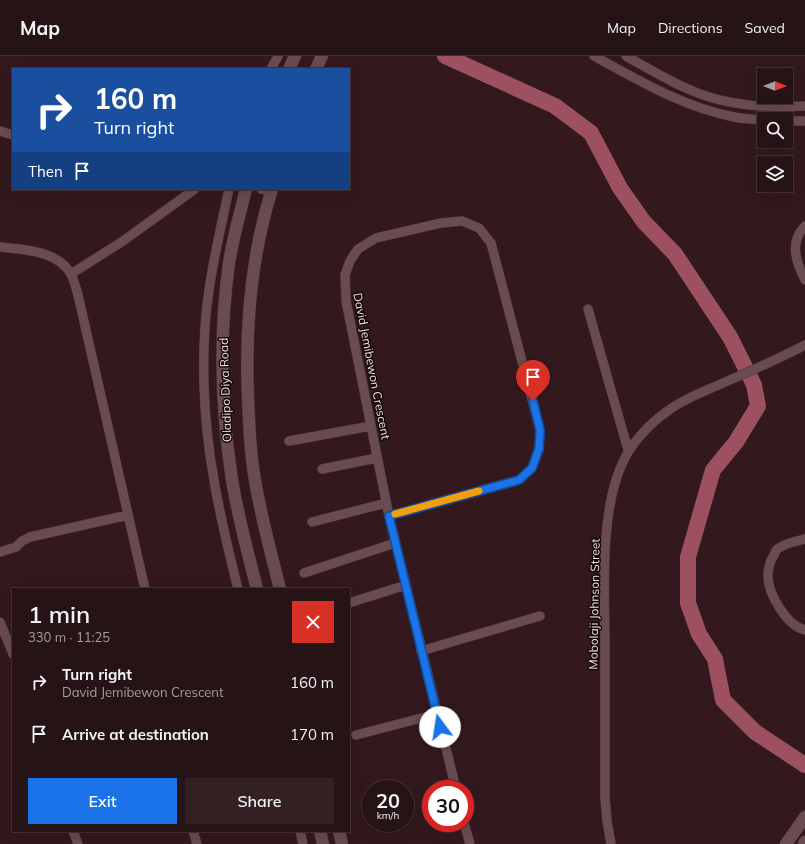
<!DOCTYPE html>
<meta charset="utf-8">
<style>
:root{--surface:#261316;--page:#322023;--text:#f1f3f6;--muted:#a49ea1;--line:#423235;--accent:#1a73e8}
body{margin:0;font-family:Mulish,sans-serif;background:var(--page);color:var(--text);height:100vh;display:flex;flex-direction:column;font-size:15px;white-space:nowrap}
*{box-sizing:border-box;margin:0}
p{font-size:13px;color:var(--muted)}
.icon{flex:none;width:22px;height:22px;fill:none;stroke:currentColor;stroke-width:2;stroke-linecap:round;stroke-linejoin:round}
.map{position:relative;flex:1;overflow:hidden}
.drawer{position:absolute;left:12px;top:532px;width:338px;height:244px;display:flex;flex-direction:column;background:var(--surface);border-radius:0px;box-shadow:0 4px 16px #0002,0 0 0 1px var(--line)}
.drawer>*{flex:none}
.hud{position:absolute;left:12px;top:12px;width:338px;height:122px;border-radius:0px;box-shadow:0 4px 16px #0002,0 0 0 1px var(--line);background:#1a4fa0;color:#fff;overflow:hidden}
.needle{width:26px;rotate:90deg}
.fabs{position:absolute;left:757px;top:12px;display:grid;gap:8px}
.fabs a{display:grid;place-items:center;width:36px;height:36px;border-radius:0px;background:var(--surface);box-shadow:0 4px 16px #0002,0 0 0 1px var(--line);font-size:20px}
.speed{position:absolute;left:362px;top:724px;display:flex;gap:8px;font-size:20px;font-weight:700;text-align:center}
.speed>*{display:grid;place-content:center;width:52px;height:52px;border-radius:50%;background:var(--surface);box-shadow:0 4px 16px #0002,0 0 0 1px var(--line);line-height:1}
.speed small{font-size:10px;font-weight:400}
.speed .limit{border:6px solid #d22;background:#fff;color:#111}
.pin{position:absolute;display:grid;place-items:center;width:34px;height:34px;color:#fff;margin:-41px -17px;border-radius:50% 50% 50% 0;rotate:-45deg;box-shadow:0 0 4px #0007}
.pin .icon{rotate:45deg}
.me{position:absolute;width:44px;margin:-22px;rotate:346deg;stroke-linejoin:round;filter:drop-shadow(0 0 3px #0008)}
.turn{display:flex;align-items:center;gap:14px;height:84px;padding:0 16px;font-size:18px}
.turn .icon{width:52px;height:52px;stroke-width:2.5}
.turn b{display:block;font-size:28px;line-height:34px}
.then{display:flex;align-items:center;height:38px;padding:0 16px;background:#0003;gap:8px;font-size:15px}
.round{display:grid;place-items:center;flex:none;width:42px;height:42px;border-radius:0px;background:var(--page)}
.summary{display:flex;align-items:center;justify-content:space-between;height:68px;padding:0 16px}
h1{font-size:24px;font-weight:600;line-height:30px}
.button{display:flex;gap:8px;margin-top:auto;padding:8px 16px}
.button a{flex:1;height:46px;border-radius:0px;background:var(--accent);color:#fff;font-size:16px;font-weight:600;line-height:46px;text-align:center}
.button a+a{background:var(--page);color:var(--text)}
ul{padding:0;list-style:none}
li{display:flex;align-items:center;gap:12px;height:52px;padding:0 16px}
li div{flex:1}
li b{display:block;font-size:15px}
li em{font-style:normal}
header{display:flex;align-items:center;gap:24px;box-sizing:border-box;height:56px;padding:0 20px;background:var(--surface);border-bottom:1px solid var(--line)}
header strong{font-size:19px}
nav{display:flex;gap:22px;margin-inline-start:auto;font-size:14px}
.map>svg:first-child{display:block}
</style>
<header>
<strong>Map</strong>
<nav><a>Map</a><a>Directions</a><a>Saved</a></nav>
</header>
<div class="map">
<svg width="805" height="788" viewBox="0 0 805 788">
<rect width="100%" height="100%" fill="#33191e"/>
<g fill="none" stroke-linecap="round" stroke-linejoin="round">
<path stroke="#9d5160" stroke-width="16" d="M 445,0 L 555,50 L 591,77 L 620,132 L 644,166 L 675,198 L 730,281 L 754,329 L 758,350 L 736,386 L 713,414 L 688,501 L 688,547 L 699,578 L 715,603 L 723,644 L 755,676 L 805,709"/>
<defs>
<path id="street" d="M 594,0 C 638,24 683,51 734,61 C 743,63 754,63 764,64
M 626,0 C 646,11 667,24 688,33 C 725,50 766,52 805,50
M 271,13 L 278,0
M 786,65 L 805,65
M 0,75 L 13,79
M 229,133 C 222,166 214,200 209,234 C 200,294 203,364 214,424 C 220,461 229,497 238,533
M 261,133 L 271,135
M 805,170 C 789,186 796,206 805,224
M 0,191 C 24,194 57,194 71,218 C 74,224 76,232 78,239 L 145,533
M 71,218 L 123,185 L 195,133
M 588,253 L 628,394
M 289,385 L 371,370
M 322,413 L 377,402
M 389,460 L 519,424 L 532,412 L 539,393 L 540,374 L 491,187 L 479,172 L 462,165 L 441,167 L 376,182 L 358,193 L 350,205 L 345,219 L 346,245 L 389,460 L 456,733
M 312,466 L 386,447
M 805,483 C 796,485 786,487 779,492 C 776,493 775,497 774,499 C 770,505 768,513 768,520 C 768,538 787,570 805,574
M 0,496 L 16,491 L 22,485 L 30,481 L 128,459
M 304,517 L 395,487
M 349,547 L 406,529
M 0,566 L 13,598
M 421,595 L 540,560
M 356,679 L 437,658
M 464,767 L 470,788
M 73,775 L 78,788
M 193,775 L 197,788
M 300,775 L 303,788
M 611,788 L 607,765 L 605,742 C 605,687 605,633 605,578 C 604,528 601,454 622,408 C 631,387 650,367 669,354 C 685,342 705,335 723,327 C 751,315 778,303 805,289"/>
<path id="secondary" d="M 289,13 L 295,0
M 316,13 L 322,0
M 246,133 C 240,157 233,182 229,207 C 219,279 221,352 232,424 C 238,461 248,497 257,533
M 272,133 C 251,200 245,272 248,342 C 249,370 250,397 255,424 C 261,461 271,497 280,533
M 320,775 L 323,788
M 339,775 L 342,788
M 786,788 L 805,761
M 804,788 L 805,786"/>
</defs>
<use href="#street" stroke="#493438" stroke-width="10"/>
<use href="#secondary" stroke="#493438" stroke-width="13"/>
<use href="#street" stroke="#6a4c50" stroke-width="9"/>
<use href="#secondary" stroke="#6a4c50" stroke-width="12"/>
</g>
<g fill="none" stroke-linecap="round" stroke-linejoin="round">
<defs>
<path id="route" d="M 440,671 L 389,460 L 519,424 L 532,412 L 539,393 L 540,374 L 533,345"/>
</defs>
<use href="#route" stroke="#114b97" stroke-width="10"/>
<use href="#route" stroke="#1a73e8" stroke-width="7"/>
<path stroke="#f59e0b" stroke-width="7" d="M 395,458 L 479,435"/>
</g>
<g text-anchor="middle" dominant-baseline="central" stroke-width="3" stroke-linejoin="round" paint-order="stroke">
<g font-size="12" fill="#f3e0e3" stroke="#130809">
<text transform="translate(372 310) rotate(79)">David Jemibewon Crescent</text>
<text transform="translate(225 334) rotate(-92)">Oladipo Diya Road</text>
<text transform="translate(594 548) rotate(-89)">Mobolaji Johnson Street</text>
</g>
</g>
</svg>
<div class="fabs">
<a><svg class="needle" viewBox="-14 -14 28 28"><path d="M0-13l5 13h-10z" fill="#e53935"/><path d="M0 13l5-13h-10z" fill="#a49ea1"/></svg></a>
<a><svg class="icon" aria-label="search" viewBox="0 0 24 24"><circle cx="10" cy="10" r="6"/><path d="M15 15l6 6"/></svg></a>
<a><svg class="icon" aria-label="layers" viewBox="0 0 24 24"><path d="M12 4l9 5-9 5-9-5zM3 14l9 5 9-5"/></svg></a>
</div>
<div class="speed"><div>20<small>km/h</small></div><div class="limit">30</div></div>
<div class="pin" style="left:533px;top:345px;background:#d93025"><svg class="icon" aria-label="arrive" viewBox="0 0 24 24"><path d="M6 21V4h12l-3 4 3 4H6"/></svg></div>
<svg class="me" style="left:440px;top:671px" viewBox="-20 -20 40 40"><circle r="19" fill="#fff"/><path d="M0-13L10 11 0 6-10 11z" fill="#1a73e8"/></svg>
<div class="hud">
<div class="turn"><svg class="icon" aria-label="right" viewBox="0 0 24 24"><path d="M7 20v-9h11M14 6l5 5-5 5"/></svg><div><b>160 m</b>Turn right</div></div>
<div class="then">Then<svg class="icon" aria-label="arrive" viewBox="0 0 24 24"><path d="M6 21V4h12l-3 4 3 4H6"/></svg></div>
</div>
<section class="drawer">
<div class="summary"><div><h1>1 min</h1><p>330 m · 11:25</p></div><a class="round" style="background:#d93025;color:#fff"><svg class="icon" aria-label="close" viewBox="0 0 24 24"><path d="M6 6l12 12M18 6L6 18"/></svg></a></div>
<ul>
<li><svg class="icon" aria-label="right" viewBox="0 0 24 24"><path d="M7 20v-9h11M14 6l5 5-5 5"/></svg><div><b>Turn right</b><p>David Jemibewon Crescent</p></div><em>160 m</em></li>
<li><svg class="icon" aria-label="arrive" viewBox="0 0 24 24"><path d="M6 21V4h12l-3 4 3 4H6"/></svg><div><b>Arrive at destination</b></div><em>170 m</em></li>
</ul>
<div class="button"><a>Exit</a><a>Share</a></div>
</section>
</div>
